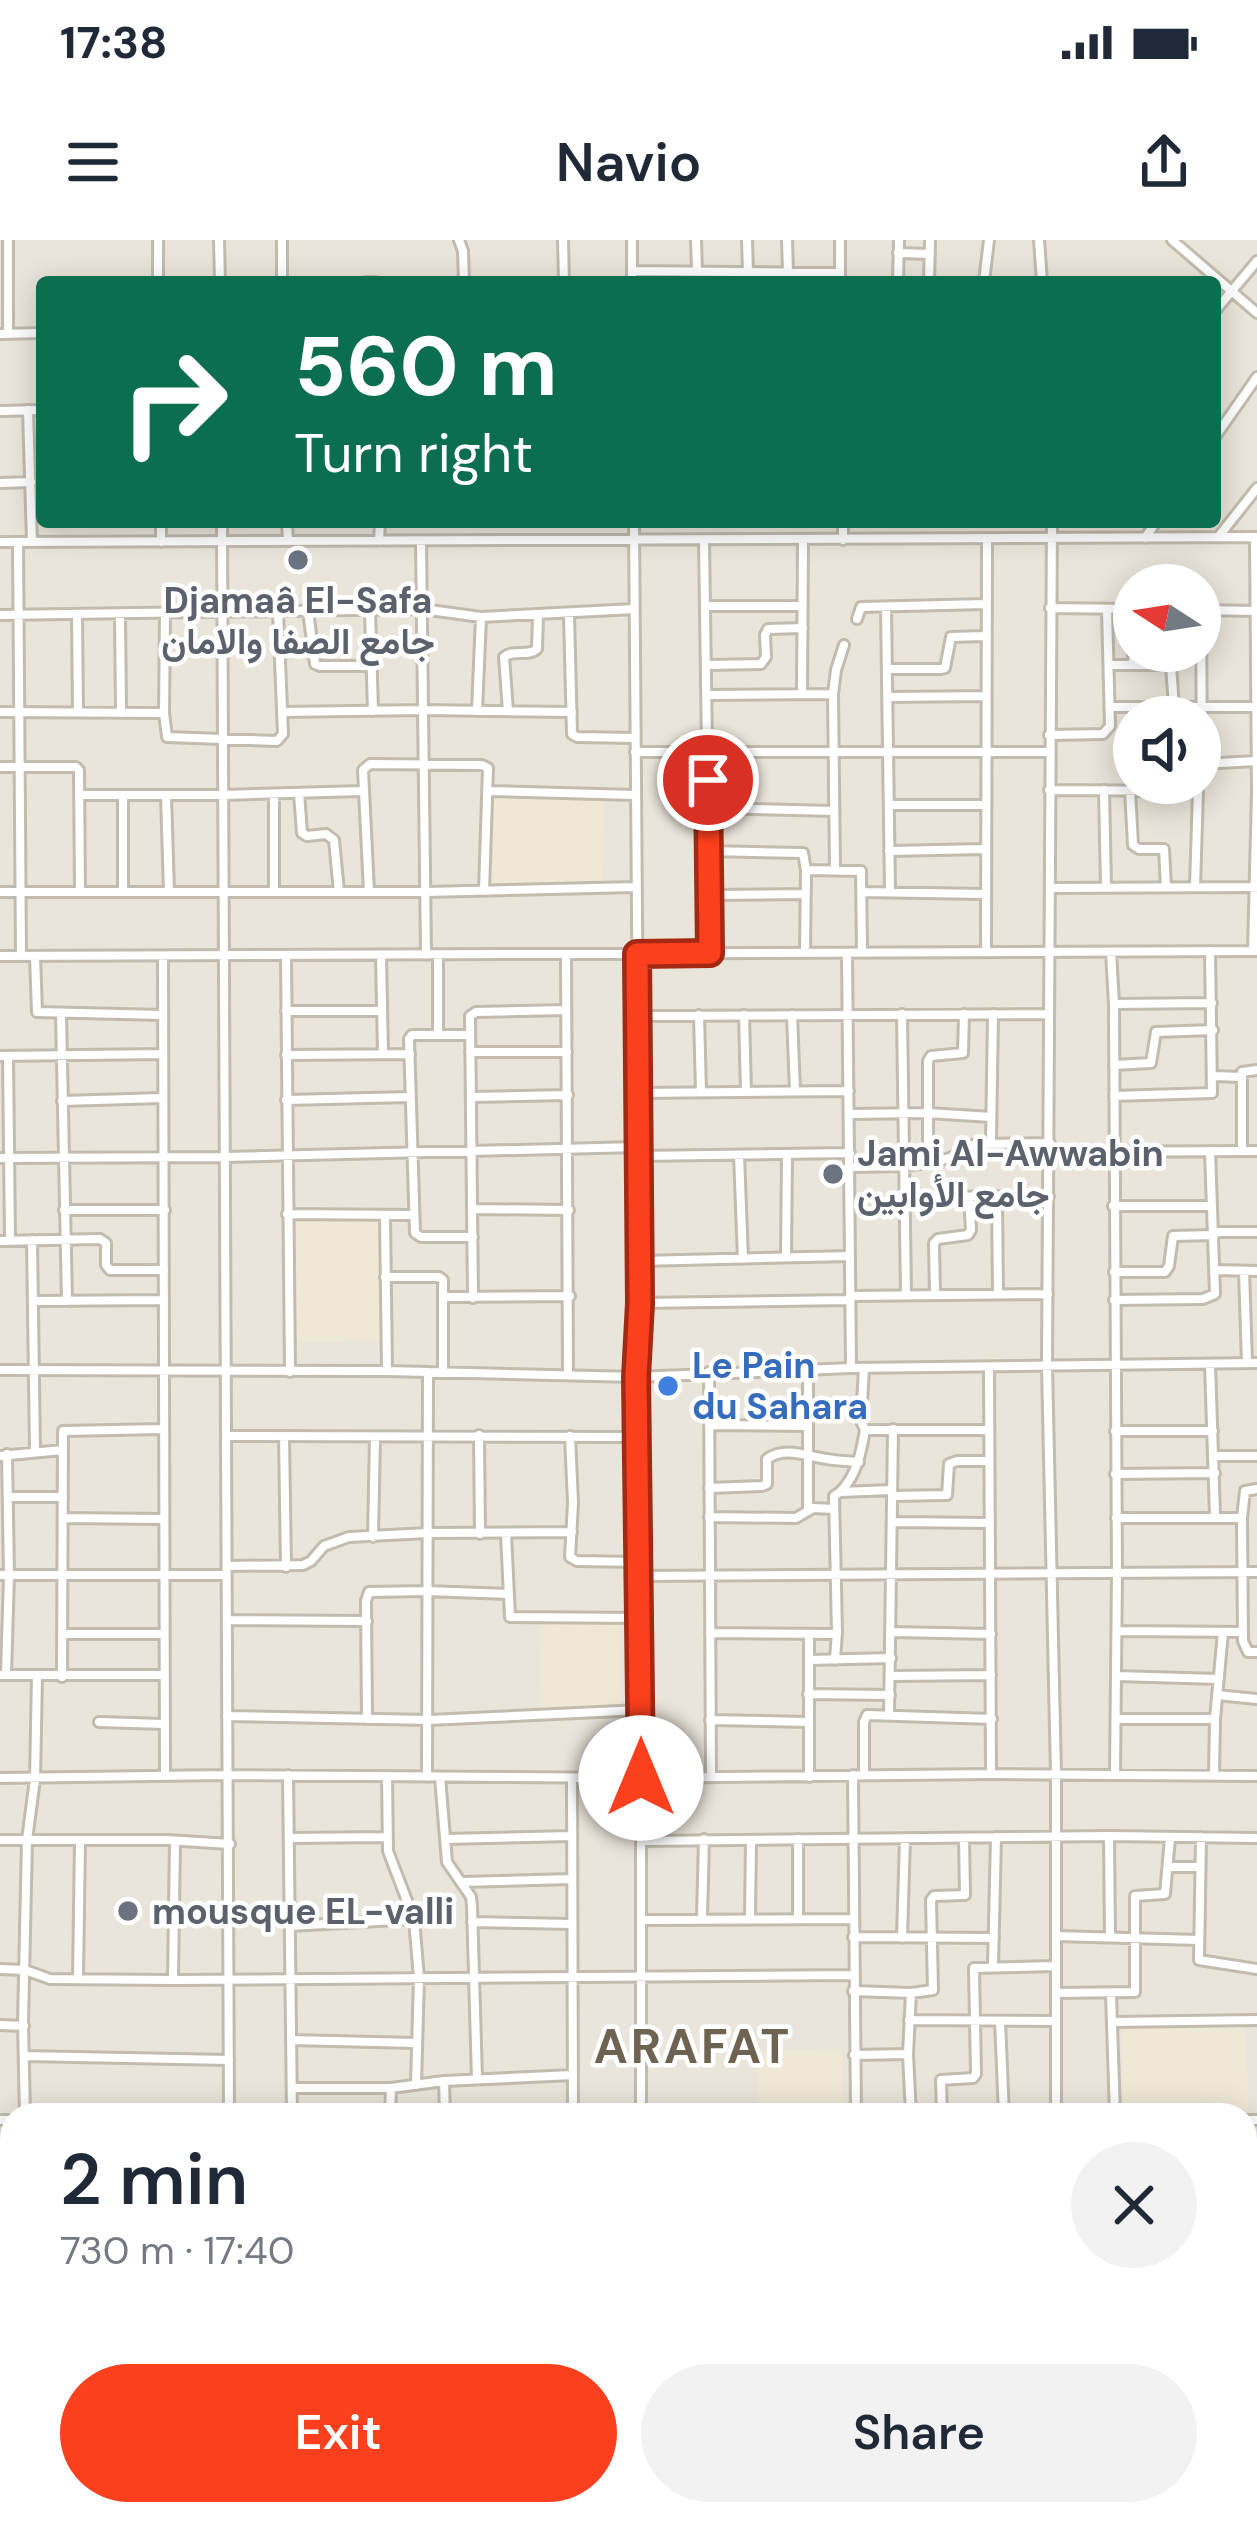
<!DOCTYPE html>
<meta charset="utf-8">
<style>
:root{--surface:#fff;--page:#f2f2f3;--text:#1f2937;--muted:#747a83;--accent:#fc3f1d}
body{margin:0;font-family:"DM Sans",Vazirmatn,sans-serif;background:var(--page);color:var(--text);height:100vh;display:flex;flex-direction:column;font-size:45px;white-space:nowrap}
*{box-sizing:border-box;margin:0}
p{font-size:39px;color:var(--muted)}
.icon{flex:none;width:66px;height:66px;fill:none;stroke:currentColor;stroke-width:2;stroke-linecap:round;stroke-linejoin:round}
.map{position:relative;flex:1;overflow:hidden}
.panel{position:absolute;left:0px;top:1863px;width:1257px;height:423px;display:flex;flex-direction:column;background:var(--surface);border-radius:36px 36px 0 0;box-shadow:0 6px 30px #0003}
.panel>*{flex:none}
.banner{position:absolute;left:36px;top:36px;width:1185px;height:252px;border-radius:12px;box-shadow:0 6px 30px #0003;background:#0b6e4f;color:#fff;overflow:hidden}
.needle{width:78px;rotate:282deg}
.tools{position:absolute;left:1113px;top:324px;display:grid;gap:24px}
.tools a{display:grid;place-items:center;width:108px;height:108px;border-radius:50%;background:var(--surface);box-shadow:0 6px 30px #0003;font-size:60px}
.pin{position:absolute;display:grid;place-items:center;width:102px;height:102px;color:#fff;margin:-51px;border:6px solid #fff;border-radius:50%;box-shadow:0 3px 12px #0007}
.me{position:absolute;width:132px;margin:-66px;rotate:0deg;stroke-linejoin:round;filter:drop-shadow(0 0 9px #0008)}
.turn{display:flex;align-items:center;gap:42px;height:252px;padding:0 60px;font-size:54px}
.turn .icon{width:156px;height:156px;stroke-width:2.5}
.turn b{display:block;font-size:84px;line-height:102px}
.round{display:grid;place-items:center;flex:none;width:126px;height:126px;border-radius:63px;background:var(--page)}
.head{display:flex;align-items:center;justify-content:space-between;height:204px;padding:0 60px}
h1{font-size:72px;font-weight:600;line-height:90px}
.button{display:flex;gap:24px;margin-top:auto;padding:24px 60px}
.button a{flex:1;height:138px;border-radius:72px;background:var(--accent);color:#fff;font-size:48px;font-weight:600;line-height:138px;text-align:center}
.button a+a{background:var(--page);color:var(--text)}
.status{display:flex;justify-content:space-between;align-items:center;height:84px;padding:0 60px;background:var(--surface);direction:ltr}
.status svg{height:33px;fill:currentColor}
header{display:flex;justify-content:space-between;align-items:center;height:156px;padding:0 60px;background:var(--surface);font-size:54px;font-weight:600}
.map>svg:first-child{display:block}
</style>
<div class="status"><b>17:38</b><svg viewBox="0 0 49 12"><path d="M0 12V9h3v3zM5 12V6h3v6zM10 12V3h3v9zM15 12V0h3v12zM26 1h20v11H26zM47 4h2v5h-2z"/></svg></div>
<header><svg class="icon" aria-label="menu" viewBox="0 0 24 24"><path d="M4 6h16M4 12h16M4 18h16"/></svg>Navio<svg class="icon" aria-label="share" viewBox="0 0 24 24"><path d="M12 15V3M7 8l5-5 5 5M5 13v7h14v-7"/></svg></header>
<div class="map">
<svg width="1257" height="2285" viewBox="0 0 1257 2285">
<rect width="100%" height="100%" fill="#f6f3ec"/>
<path fill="#eae5da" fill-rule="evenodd" d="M 0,0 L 1257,0 L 1257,2285 L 0,2285 ZM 42,42 L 1215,42 L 1215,282 L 42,282 ZM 1134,345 L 1200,345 L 1200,411 L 1134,411 ZM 1134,477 L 1200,477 L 1200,543 L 1134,543 ZM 12,1875 L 1245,1875 L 1245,2274 L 12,2274 Z"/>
<path fill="#efe8d6" d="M 488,556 L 604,557 L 603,646 L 486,644 Z
M 380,976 L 384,1100 L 294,1103 L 294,978 Z
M 541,1381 L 619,1383 L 621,1468 L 539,1472 Z
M 1245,1784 L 1249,1870 L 1123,1875 L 1122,1785 Z
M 843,1809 L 843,1875 L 758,1875 L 758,1810 Z"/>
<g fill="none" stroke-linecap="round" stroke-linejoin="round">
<defs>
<path id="street" d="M 8,0 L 8,94
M 219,0 L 220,42
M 282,0 L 282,42
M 459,0 L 463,11 L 464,42
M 563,0 L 564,42
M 632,0 L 632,42
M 696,0 L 697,31
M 747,0 L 748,32
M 787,0 L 788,32
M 840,0 L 840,42
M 1039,0 L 1042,42
M 1172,0 L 1257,73
M 898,13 L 930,14
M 632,31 L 840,33
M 158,42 L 158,0
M 366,42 L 376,42
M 898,42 L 899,0
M 929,42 L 930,0
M 984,42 L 989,0
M 1215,71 L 1257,21
M 0,94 L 42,93
M 28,170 L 32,302
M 0,171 L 42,170
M 1215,197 L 1257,137
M 0,243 L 31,242
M 161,282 L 161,302
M 222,282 L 229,1875
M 287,282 L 288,301
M 634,282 L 640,1063 L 636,1137 L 641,1470 L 641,1875
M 843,282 L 843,300
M 1052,282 L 1047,1126 L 1056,1534 L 1056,1875
M 1219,296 L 1257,248
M 1145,298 L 1156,282
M 379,301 L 380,282
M 421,301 L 426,715
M 704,301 L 710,713
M 0,302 L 1257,297
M 18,302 L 21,716
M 706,366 L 802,366
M 886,367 L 890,652
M 1050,368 L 1134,369
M 370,370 L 373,471
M 1201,370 L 1202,524
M 1201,370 L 1257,371
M 308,371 L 315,424 L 320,426 L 371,426
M 165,373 L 164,473 L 167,497 L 277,501 L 283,494 L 278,371
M 77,374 L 78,472
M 120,374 L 121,473
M 0,375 L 422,369 L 481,377 L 634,369
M 569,375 L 572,494 L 577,497 L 635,498
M 857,379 L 861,367 L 986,364
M 707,425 L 761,424 L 766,417 L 765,395 L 768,389 L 803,388
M 1109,425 L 1171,425 L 1174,467
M 1133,425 L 1134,390
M 887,429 L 941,429 L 945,428 L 951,397 L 985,396
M 802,454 L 803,300
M 707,455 L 833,454
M 888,457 L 985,456
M 1110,467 L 1257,467
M 477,471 L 481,377
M 508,471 L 504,417 C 514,409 528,417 537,409 L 538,375
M 0,472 L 164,473
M 283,472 L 423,470 L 572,472
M 1049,495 L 1103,494 L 1110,486 L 1107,369
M 635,512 L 1048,512
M 1201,524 L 1256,521
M 0,527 L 76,527 L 79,530 L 80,652
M 1049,550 L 1198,551 L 1195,647
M 1104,550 L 1106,647
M 1130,550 L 1133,605 L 1139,609 L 1164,609 L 1166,647
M 487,551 L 635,555
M 299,553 L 302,593 L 307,596 L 326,594 L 334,600 L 339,652
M 274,554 L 274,652
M 79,555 L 223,555 L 363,551
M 123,555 L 123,652
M 166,555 L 169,652
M 889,565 L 985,565
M 708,568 L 834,571
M 708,611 L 803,613 L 806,630 L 805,713
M 889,611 L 985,609
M 835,629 L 833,454 L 836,430 L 844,405
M 806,630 L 861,631 L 862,712
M 1051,648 L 1257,647
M 0,652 L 425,652 L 636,647
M 369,652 L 363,530 L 370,524 L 482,525 L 488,528 L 484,651
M 862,652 L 985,654
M 709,655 L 805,654
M 1253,711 L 1257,553 L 1255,297
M 986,712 L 987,298
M 1111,712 L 1114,764 L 1117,1333 L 1115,1534
M 847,713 L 851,1128
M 566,714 L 568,1134
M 286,715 L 290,1132
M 381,715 L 383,814
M 438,715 L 438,795
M 0,716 L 1257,711
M 35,716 L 37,772 L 163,775
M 163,716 L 165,1536
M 1114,764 L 1212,763
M 286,771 L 382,771
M 61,773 L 67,1061
M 902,774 L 906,1055
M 699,775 L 701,852
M 744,775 L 746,852
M 792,775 L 795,851
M 637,776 L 1049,774
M 469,795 L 412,795 L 409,799 L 415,993 L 421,997 L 473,997
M 470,812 L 567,812
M 286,815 L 410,814
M 0,816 L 162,814
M 8,816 L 10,1001
M 1114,825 L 1151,823 L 1156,792 L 1213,790
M 1214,836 L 1241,837
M 638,853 L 849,851
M 1114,856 L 1212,853 L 1210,711
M 471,857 L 568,855
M 286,860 L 410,857
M 62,861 L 162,858
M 850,874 L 928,873 L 991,877
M 991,902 L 993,774
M 1242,911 L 1242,832 L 1257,830
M 1050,912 L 1257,911
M 739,915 L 743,1019
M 638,916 L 850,913
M 0,918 L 225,917 L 638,907
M 928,923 L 928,821 L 931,816 L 963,813 L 964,774
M 850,927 L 904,926 L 928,923 L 950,918 L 975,904 L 1050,903
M 997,956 L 998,1054
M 905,957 L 1049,956
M 1113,966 L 1212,966
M 472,969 L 569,970
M 64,970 L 165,970
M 287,974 L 414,975
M 385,975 L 387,1131
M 1214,992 L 1257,992
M 32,1000 L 35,1211
M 0,1001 L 100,999 L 106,1003 L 106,1025 L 110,1030 L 164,1030
M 786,1017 L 787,914
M 639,1021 L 849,1016
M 1215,1030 L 1257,1031
M 1244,1031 L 1247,1123
M 1114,1032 L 1165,1032 L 1169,1026 L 1173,996 L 1214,995
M 385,1037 L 439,1037 L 443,1040 L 443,1132
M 935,1055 L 934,1003 L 938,999 L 968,995 L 971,990 L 969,957
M 850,1056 L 1048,1054
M 443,1057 L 570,1056
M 473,1058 L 470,776 L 476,772 L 566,770
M 1114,1060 L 1203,1059 L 1215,1054 L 1210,911
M 34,1061 L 164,1060
M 640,1063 L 850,1060
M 1210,1124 L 1215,1276
M 864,1128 L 861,1181 L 865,1190 L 989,1190
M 989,1128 L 991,1534
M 0,1130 L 387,1131 L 636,1137 L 851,1128 L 1257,1123
M 808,1130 L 808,1269
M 709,1132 L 711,1537
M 709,1185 L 807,1186
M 1115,1191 L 1213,1191
M 479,1195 L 480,1294
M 227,1196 L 639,1197
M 284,1196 L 286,1327
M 570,1196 L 573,1263 L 570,1317 L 577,1321 L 637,1322
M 0,1216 L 62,1210
M 1215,1216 L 1257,1216
M 1115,1234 L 1215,1233
M 709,1248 L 762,1246 L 767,1244 L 767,1219 C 785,1206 806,1216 827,1219 C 837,1221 848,1221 859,1222
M 840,1252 C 857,1235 861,1213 865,1190
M 892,1256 L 947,1255 L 949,1224 L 957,1221 L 989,1221
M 8,1257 L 63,1257
M 709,1277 L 796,1278 L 813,1268 L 834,1269
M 63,1278 L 163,1279
M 1116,1278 L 1242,1278 L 1243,1401 L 1248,1412 L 1257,1412
M 1242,1278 L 1245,1251 L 1257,1249
M 892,1282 L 990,1283
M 506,1294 L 510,1377 L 640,1378
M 373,1297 L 375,1197
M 227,1326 L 303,1325 L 311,1321 L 324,1306 L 349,1297 L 428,1293 L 572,1292
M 0,1335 L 226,1335
M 638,1336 L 1257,1332
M 227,1380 L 367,1381
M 1117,1391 L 1243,1392
M 892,1392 L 991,1394
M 710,1393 L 837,1394
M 63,1394 L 163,1394
M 809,1394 L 809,1537
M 809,1420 L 891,1418
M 835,1420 L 837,1392 L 834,1256 L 840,1252 L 892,1250
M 0,1435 L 164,1435
M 6,1435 L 9,1335 L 7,1214
M 891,1436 L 991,1435
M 1116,1436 L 1219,1439
M 62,1437 L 63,1191 L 163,1189
M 808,1454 L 890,1455
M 1217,1455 L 1257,1459
M 889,1475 L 893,1189
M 227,1476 L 429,1480 L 641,1470
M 367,1479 L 366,1361 L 369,1352 L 427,1351 L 509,1354
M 1116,1479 L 1215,1479
M 710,1480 L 808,1482
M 99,1482 L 164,1484
M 288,1535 L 292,1875
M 853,1535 L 856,1875
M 864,1535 L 864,1482 L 867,1475 L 992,1479
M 387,1536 L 388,1611 L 414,1679 L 419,1738 L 416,1845
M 1214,1536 L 1215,1479 L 1223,1392
M 427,1537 L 428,1132
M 440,1537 L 447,1622 L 471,1657 L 472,1666 L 477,1839
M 0,1538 L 228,1535 L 641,1538 L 991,1534 L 1257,1536
M 572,1538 L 573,1875
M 1109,1596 L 1110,1697
M 1201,1597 L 1199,1720 L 1257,1729
M 289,1598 L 386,1597
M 445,1599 L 572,1596
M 798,1599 L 798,1677
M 0,1600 L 167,1600 L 230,1604
M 641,1601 L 1109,1596 L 1257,1598
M 1168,1627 L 1200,1627
M 461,1642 L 572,1639
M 702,1678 L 704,1599
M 750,1678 L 751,1600
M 641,1680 L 853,1679
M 472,1682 L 572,1684
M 290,1686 L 414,1679
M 1056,1696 L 1199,1700
M 853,1697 L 994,1698
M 902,1698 L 905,1598
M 993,1726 L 996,1597
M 0,1729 L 25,1730 L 50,1739 L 173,1740 L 853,1735
M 78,1739 L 80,1600
M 173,1740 L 175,1601
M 853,1751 L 911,1753 L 933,1750 L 931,1660 L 934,1656 L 965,1655 L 964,1598
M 911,1753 L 908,1814 L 911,1875
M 1056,1753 L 1135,1752 L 1135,1656 L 1165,1654 L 1170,1598
M 1111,1754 L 1115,1875
M 909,1780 L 1056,1781
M 1000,1781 L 1004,1875
M 1112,1782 L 1257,1780
M 0,1785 L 24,1786
M 291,1800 L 416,1803
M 854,1815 L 908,1814
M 24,1816 L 229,1820
M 444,1841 L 445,1875
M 292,1848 L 391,1848 L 444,1841 L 573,1835
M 25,1875 L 23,1783 L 27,1600 L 35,1539 L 37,1436
M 390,1875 L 391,1848
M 942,1875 L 941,1840 L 973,1838 L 976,1834 L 974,1728 L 1056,1726
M 0,1880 L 12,1880
M 1245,1880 L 1257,1880
M 0,2018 L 12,2017
M 1245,2021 L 1257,2021
M 0,2064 L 12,2064
M 1245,2153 L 1257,2153
M 0,2162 L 12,2162
M 1245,2204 L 1257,2204
M 0,2222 L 12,2221
M 0,2265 L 12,2265
M 21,2274 L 22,2285
M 69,2274 L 69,2285
M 169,2274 L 169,2285
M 231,2274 L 231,2285
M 292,2274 L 292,2285
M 445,2274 L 446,2285
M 475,2274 L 475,2285
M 714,2274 L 714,2285
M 812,2274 L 812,2285
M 899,2274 L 899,2285
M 1144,2274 L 1144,2285
M 1209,2274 L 1209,2285
M 393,2285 L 393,2274
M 573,2285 L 573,2274
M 641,2285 L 641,2274
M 993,2285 L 993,2274
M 1056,2285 L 1056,2274
M 1115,2285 L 1115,2274"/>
<path id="secondary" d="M 1245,1949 L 1257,1949
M 0,1953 L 12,1954"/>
</defs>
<use href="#street" stroke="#c2bbae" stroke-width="14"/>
<use href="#secondary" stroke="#d6c79b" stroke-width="16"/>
<use href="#street" stroke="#fff" stroke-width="8"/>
<use href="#secondary" stroke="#fff3cd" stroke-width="10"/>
</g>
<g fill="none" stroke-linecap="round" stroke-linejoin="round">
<defs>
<path id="route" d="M 641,1538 L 636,1137 L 640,1063 L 637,714 L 710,713 L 708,540"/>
</defs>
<use href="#route" stroke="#a42913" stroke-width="30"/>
<use href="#route" stroke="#fc3f1d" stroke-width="21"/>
</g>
<g fill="#6b7280" stroke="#fff" stroke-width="4.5">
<circle cx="298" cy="320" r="12"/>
<circle cx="833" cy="934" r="12"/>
<circle cx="128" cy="1671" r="12"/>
</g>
<circle fill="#3f7fe0" stroke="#fff" stroke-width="4.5" cx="668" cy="1146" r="12"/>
<g text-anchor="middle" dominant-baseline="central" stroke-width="9" stroke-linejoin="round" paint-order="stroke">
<g font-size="36" font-weight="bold" fill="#5b616d" stroke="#fff" text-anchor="start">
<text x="298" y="360" text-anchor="middle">Djamaâ El-Safa<tspan x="298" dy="41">جامع الصفا والامان</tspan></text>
<text x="857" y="913">Jami Al-Awwabin<tspan x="857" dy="41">جامع الأوابين</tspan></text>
<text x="152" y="1671">mousque EL-valli</text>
</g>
<g font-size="36" font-weight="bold" fill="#366cbe" stroke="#fff" text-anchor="start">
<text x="692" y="1125">Le Pain<tspan x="692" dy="41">du Sahara</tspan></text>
</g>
<g font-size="48" font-weight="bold" letter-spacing="3" fill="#6e6250" stroke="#fff">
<text x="693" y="1806">ARAFAT</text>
</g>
</g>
</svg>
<div class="tools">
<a><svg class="needle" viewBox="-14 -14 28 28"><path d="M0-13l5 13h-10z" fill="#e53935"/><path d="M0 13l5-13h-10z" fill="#747a83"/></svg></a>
<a><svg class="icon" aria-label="sound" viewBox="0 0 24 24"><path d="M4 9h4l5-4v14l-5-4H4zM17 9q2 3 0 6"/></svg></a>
</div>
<div class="pin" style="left:708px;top:540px;background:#d93025"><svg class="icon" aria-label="arrive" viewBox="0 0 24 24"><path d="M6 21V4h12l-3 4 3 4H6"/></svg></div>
<svg class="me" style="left:641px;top:1538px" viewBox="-20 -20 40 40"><circle r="19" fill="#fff"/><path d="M0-13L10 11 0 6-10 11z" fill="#fc3f1d"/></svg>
<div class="banner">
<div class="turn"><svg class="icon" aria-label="right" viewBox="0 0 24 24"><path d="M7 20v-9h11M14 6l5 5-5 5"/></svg><div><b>560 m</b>Turn right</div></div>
</div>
<section class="panel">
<div class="head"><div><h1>2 min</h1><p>730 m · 17:40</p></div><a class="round"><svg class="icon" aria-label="close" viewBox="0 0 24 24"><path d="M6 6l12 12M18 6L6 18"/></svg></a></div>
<div class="button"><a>Exit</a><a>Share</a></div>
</section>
</div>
